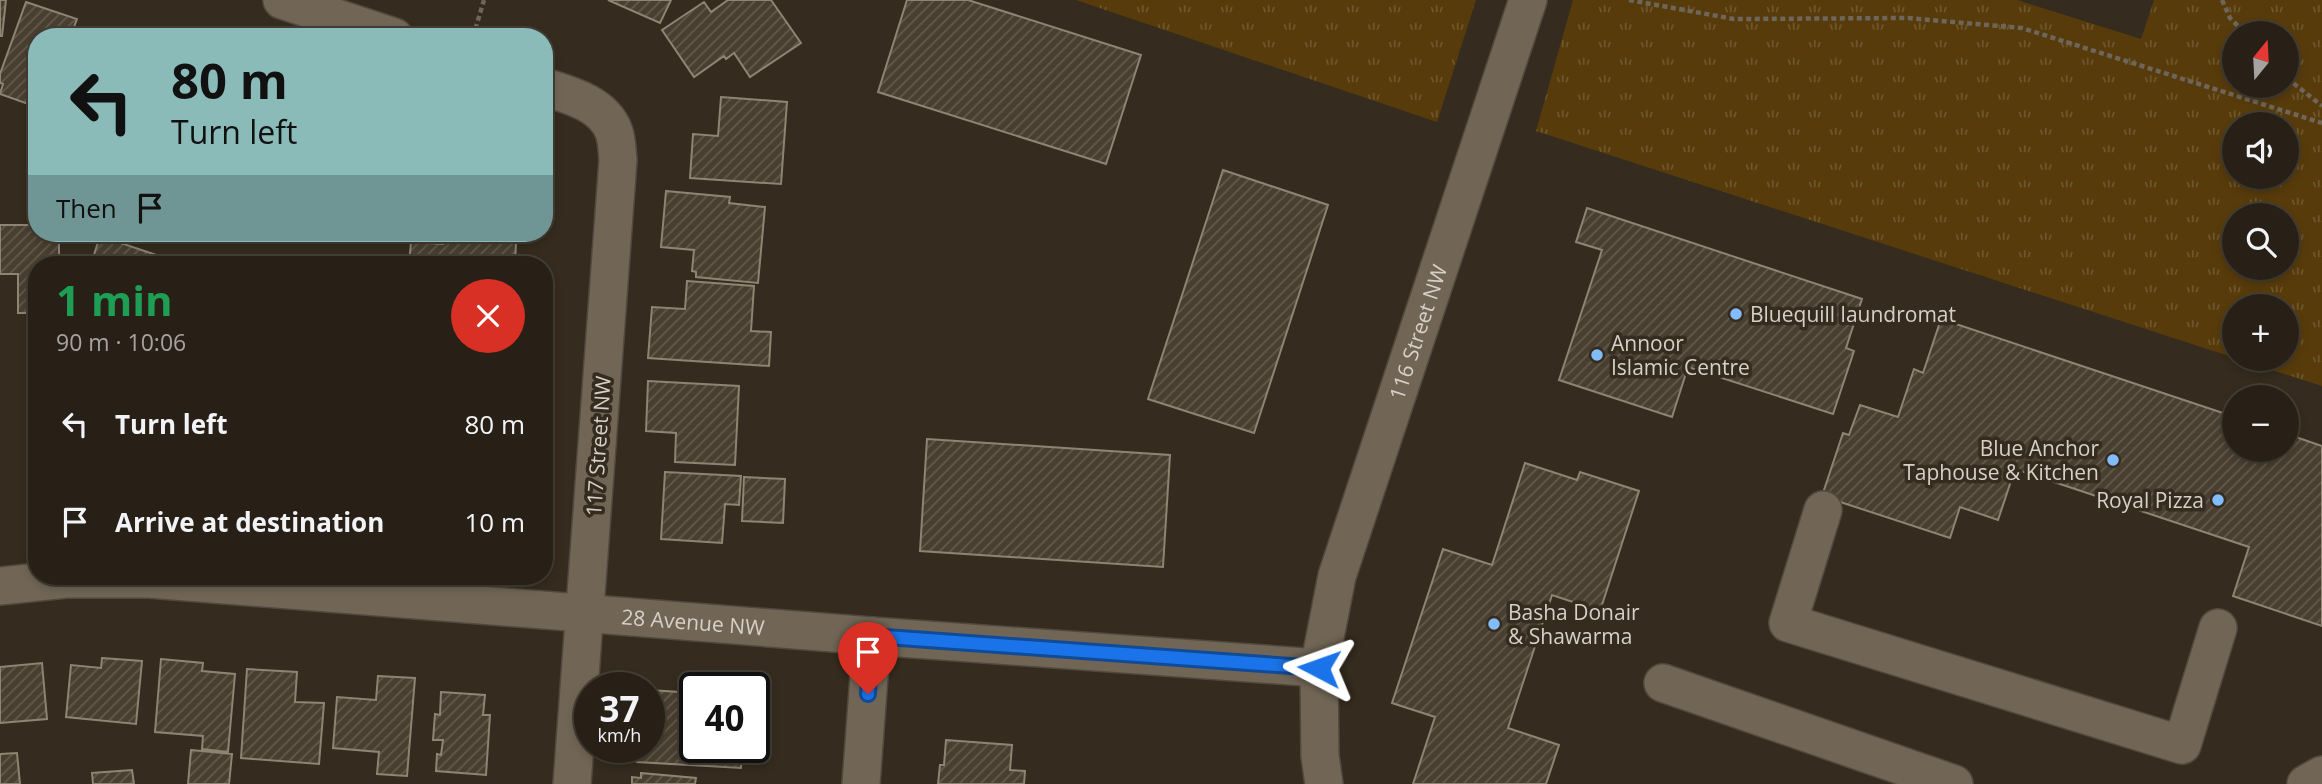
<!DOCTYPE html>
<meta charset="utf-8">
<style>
:root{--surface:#282016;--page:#30281f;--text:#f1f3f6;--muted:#a5a3a1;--line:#443e35}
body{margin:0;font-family:"Open Sans",sans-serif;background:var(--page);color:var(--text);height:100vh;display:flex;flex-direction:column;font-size:26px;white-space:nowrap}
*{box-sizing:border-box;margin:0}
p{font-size:23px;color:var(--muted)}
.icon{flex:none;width:38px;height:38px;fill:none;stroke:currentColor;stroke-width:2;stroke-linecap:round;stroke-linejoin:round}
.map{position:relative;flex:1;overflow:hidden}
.details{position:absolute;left:28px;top:256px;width:525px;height:329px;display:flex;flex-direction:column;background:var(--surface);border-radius:28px;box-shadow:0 4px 10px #0003,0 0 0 2px var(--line)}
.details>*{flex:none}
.top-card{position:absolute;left:28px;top:28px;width:525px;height:214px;border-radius:28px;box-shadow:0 4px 10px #0003,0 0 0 2px var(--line);background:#8bbbb9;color:#111;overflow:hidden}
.needle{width:46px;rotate:18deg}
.controls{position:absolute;left:2222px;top:21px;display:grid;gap:14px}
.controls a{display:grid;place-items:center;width:77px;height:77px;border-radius:50%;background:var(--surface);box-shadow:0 4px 10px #0003,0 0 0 2px var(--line);font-size:35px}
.speed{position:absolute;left:574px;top:672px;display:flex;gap:14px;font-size:35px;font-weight:700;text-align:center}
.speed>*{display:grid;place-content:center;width:91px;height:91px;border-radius:50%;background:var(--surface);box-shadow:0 4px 10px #0003,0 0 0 2px var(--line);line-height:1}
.speed small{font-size:18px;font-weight:400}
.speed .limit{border:4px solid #111;border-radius:10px;background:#fff;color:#111}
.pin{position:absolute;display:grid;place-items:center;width:60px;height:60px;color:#fff;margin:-72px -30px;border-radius:50% 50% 50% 0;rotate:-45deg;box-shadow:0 0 7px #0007}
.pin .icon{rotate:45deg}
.me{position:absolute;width:77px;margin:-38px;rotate:274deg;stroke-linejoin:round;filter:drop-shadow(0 0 5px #0008)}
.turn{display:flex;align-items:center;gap:24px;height:147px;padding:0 28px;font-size:32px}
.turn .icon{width:91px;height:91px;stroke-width:2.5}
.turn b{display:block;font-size:49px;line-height:60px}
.then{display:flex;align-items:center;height:66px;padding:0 28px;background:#0003;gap:14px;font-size:26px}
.round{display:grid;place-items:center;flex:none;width:74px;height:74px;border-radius:37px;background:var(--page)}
.headline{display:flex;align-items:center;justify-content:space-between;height:119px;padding:0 28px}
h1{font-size:42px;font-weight:700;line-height:52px;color:#1e9e55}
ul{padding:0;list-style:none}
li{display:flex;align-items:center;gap:21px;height:98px;padding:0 28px}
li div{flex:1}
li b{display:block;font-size:26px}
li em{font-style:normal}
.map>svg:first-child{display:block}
</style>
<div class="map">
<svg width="2322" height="784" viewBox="0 0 2322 784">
<defs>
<pattern id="park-tufts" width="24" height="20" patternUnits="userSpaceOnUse" patternTransform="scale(1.75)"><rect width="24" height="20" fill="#573b0b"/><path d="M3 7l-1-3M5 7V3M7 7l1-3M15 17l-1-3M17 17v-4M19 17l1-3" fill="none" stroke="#6e562d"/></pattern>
<pattern id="building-hatch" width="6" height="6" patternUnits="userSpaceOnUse" patternTransform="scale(1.75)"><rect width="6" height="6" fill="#493f30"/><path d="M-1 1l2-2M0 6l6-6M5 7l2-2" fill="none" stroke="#625a4c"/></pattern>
</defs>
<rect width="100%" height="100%" fill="#352b1e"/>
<path fill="url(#park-tufts)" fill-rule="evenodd" d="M 1076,0 L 1476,0 L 1437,122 Z
M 1573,0 L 2017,0 L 2141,39 L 2154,0 L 2322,0 L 2322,386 L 2237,359 L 2287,359 L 2287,306 L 2235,306 L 2235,358 L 1536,131 ZM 2235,33 L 2287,33 L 2287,86 L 2235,86 ZM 2235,124 L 2287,124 L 2287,177 L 2235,177 ZM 2235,215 L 2287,215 L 2287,268 L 2235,268 Z"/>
<path fill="url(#building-hatch)" stroke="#8f8373" stroke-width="2" d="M 0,0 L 6,0 L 2,36 L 0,36 Z
M 608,0 L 671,0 L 660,23 Z
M 728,0 L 771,0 L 801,43 L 750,77 L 734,53 L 726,59 L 724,56 L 694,77 L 662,30 L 704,2 L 711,12 Z
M 907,0 L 968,0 L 1141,55 L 1106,164 L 878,92 Z
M 26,2 L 77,19 L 70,37 L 37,37 L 37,96 L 34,95 L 31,105 L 0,94 L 3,84 L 0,83 L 0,74 Z
M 721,97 L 787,102 L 781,184 L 690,178 L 693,134 L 718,136 Z
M 1223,170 L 1328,205 L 1254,433 L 1148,399 Z
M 666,191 L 730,197 L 729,203 L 765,207 L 758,283 L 696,277 L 696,272 L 692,271 L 694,250 L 661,247 Z
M 1587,208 L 1862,299 L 1846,348 L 1854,351 L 1833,414 L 1688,367 L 1672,417 L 1559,380 L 1602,250 L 1576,242 Z
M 0,225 L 37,225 L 37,233 L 59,233 L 59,264 L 37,264 L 37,313 L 18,313 L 18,274 L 0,274 Z
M 100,236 L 183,264 L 91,264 Z
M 444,238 L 516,242 L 515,264 L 409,264 L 411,242 L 443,244 Z
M 687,281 L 754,286 L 751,331 L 771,332 L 769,366 L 648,358 L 652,307 L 685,309 Z
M 1941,319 L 2235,417 L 2235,450 L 2287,450 L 2287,434 L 2322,446 L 2322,626 L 2233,596 L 2249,547 L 2015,469 L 1998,520 L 1960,507 L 1950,538 L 1822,496 L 1843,433 L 1849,435 L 1860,405 L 1898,417 L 1914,369 L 1923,373 Z
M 648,381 L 739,386 L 735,465 L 675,462 L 676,433 L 646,431 Z
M 927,439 L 1170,455 L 1163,567 L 920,551 Z
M 1525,463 L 1577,480 L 1580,472 L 1639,491 L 1600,611 L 1552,595 L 1508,728 L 1559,745 L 1546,784 L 1413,784 L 1435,717 L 1392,703 L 1443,549 L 1492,565 Z
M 665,472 L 741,476 L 739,505 L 725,504 L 722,543 L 661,539 Z
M 744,477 L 785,479 L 783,523 L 742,521 Z
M 102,658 L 142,661 L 136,724 L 66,717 L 71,665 L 101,668 Z
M 161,659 L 203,663 L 202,671 L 235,674 L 228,752 L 202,749 L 203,736 L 155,732 Z
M 42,663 L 47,719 L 0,723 L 0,667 Z
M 247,669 L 297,672 L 295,702 L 324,703 L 319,764 L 241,758 Z
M 378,676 L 415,678 L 407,776 L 377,774 L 379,752 L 333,748 L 337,697 L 376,700 Z
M 649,690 L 695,693 L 695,747 L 742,747 L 741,768 L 637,762 L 638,747 L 649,747 Z
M 441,692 L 485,695 L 483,715 L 490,715 L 486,775 L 436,771 L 437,754 L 441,755 L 443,740 L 433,740 L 435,714 L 440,715 Z
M 946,740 L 1012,745 L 1010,770 L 1025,771 L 1024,784 L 938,784 L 940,765 L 944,765 Z
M 191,750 L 232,754 L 229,784 L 188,784 Z
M 17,753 L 20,784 L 0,784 L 0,754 Z
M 132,770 L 134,784 L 93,784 L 92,773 Z
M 641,773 L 696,778 L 695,784 L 632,784 L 632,777 L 641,778 Z"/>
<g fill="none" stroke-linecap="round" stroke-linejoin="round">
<defs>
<g id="minor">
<path d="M 282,0 L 394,37"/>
<path d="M 544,87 C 570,95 604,104 614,132 C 617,140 617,151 618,160 L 572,784"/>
<path d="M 1823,510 L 1788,623 L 2182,745 L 2218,628"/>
<path id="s1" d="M 0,586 L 66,579 L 149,579 L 872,636 L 1319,668"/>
<path d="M 1663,683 L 1954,784"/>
<path d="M 861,784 L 872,636"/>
<path id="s2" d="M 1324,784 L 1320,756 L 1319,668 L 1337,576 L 1528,0"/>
<path d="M 2306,784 L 2322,775"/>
</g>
</defs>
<use href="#minor" stroke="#51493d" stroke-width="40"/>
<path stroke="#6f665b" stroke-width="4.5" stroke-dasharray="5 3.5" stroke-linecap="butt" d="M 1629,0 L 1734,19 L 1908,18 L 2022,28 L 2322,123
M 2222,0 L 2230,18 L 2245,33
M 473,37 L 484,0
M 2287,78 L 2322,106"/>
<use href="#minor" stroke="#716656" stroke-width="37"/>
</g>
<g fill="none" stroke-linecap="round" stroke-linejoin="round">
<defs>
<path id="route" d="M 868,694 L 872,636 L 1319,668"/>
</defs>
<use href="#route" stroke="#114b97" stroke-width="18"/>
<use href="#route" stroke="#1a73e8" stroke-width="12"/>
</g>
<g fill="#83bcfb" stroke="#352b1e" stroke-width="2.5">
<circle cx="1736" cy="314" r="7"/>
<circle cx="1597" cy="355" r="7"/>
<circle cx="2113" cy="460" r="7"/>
<circle cx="2218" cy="500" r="7"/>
<circle cx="1494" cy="624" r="7"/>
</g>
<g text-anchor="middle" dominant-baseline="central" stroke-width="7" stroke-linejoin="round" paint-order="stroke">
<g font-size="21" fill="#d6d0c7" stroke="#352b1e" text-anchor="start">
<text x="1750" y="314">Bluequill laundromat</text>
<text x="1611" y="343">Annoor<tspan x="1611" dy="24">Islamic Centre</tspan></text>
<text x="2099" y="448" text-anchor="end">Blue Anchor<tspan x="2099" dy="24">Taphouse &amp; Kitchen</tspan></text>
<text x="2204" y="500" text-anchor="end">Royal Pizza</text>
<text x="1508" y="612">Basha Donair<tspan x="1508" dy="24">&amp; Shawarma</tspan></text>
</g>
<g font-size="21" fill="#d6d0c7" stroke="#352b1e">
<text stroke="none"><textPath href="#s2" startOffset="467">116 Street NW</textPath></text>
<text transform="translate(598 446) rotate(-86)">117 Street NW</text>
<text stroke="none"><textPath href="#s1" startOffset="695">28 Avenue NW</textPath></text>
</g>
</g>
</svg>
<div class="controls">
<a><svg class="needle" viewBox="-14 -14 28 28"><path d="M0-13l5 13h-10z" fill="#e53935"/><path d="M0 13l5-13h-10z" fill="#a5a3a1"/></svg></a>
<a><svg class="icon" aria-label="sound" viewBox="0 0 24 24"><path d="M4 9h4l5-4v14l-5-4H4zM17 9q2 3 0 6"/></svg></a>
<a><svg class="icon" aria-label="search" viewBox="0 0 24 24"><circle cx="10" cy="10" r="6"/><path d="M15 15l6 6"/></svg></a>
<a>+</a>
<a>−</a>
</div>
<div class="speed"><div>37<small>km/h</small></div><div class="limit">40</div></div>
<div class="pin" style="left:868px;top:694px;background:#d93025"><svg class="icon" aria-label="arrive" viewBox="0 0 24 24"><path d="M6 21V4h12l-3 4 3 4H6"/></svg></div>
<svg class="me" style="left:1319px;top:668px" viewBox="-20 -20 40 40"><path d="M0-17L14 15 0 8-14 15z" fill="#1a73e8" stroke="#fff" stroke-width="4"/></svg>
<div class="top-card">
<div class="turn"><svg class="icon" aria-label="left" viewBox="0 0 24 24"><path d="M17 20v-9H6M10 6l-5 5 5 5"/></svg><div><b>80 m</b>Turn left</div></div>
<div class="then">Then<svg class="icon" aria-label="arrive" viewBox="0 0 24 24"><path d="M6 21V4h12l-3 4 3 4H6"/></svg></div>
</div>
<section class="details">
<div class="headline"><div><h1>1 min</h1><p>90 m · 10:06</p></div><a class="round" style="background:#d93025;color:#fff"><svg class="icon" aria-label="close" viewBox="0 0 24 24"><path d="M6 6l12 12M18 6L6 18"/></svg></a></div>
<ul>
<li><svg class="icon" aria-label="left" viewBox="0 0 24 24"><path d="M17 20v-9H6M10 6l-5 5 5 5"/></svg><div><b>Turn left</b></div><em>80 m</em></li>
<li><svg class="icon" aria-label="arrive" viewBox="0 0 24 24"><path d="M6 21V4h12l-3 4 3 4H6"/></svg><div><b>Arrive at destination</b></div><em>10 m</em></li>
</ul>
</section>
</div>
